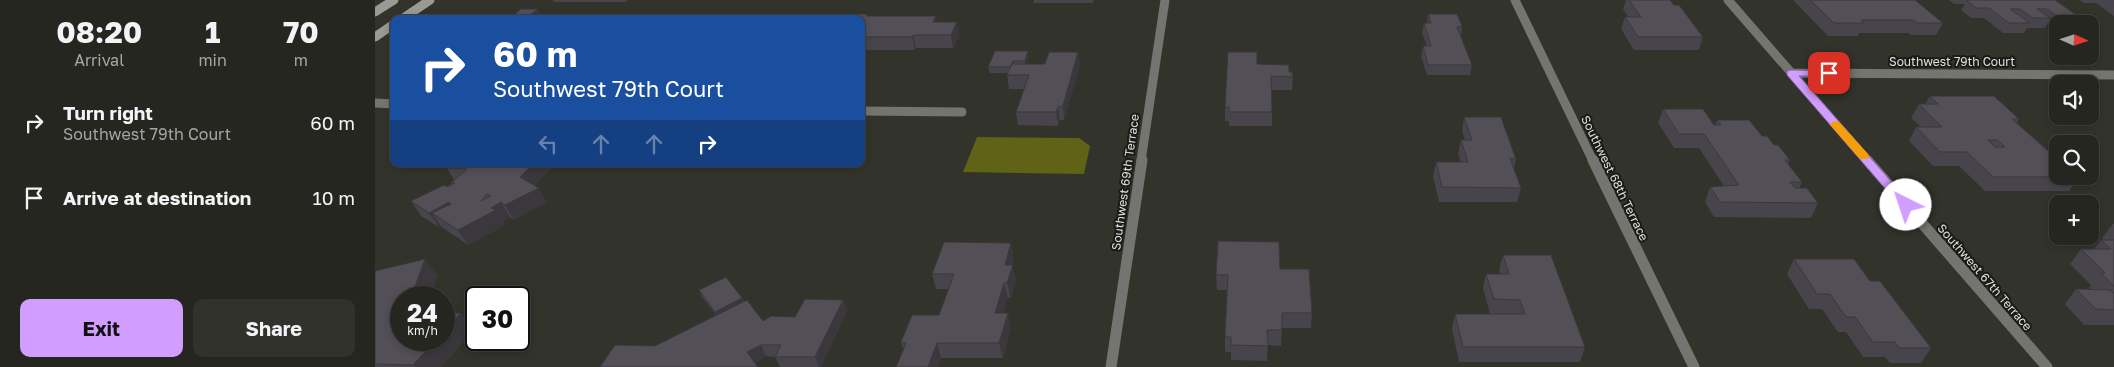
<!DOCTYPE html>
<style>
:root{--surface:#262620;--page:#32322d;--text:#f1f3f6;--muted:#a4a5a5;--line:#42433e;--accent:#d19dfe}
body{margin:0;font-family:"Golos Text",sans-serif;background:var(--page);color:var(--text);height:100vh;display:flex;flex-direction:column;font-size:19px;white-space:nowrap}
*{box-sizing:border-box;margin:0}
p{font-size:16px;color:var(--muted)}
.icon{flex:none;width:28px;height:28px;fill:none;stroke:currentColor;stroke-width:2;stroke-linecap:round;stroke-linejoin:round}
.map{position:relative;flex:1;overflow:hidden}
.sheet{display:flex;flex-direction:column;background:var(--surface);width:375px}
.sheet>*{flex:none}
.banner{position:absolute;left:15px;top:15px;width:475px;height:152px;border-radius:10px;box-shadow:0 2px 8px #0003,0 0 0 1px var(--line);background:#1a4fa0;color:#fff;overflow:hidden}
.needle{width:32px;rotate:93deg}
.tools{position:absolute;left:1674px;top:15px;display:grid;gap:10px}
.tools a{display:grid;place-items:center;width:50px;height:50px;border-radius:10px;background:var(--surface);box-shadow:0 2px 8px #0003,0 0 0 1px var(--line);font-size:25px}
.speed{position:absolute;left:15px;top:286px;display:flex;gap:10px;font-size:25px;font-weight:700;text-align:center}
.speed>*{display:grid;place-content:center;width:65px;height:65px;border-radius:50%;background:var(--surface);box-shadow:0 2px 8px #0003,0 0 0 1px var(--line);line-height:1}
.speed small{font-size:12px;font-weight:400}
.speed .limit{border:2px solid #111;border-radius:8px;background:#fff;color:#111}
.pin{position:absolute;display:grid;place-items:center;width:42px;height:42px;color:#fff;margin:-21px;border-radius:10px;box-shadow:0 2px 8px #0006}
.me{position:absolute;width:55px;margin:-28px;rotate:319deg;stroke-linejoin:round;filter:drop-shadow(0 0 4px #0008)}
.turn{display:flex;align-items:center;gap:18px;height:105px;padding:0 20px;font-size:22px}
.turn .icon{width:65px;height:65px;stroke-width:2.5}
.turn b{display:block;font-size:35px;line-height:42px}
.lanes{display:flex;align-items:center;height:48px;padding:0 20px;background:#0003;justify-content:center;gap:25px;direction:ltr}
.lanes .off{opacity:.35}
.eta{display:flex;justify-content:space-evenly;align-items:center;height:85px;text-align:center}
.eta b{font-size:30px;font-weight:700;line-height:35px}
.button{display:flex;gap:10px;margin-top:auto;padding:10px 20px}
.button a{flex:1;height:58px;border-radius:10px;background:var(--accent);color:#111;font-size:20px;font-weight:700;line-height:58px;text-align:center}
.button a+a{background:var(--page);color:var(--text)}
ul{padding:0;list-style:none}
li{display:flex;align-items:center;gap:15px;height:75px;padding:0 20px}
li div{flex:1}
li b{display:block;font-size:19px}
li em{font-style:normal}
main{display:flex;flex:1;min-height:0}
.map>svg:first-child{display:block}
</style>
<main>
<section class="sheet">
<div class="eta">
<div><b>08:20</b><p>Arrival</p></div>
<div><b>1</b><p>min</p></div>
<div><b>70</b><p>m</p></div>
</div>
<ul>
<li><svg class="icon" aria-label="right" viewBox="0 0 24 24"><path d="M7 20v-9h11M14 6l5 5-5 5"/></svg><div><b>Turn right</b><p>Southwest 79th Court</p></div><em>60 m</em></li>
<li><svg class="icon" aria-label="arrive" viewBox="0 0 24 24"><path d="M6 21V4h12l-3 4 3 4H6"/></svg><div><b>Arrive at destination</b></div><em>10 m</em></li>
</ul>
<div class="button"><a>Exit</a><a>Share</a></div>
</section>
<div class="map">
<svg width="1739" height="367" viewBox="0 0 1739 367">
<rect width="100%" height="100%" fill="#32332b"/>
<path fill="#606215" d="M 602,137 L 704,138 L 715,146 L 709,174 L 588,172 Z"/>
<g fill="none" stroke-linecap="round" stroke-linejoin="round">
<path stroke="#747570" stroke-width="9" d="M 1140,0 L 1218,161
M 1353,0 L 1493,161
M 1416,73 L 1739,75
M 0,103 L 19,104
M 486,111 L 587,112
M 766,161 L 790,0"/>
<path stroke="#747570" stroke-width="11" d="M 1218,160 L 1319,367
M 1492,160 L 1672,367
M 736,367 L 767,160"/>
<path stroke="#999a93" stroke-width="9" d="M 0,12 L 19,0
M 27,19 L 55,0
M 0,37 L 19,24"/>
</g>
<path fill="#47444b" d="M 178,0 L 253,0 L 250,2 L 210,2 L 209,1 L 208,2 L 179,2 Z
M 659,0 L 719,0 L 718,3 L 659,3 Z
M 1251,0 L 1295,0 L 1299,5 L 1328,37 L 1324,50 L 1259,50 L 1246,29 L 1250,17 L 1253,17 L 1248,9 Z
M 1418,0 L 1540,0 L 1568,23 L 1561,35 L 1536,35 L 1533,33 L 1484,33 L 1483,36 L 1453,36 Z
M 1574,0 L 1680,0 L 1714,24 L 1682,24 L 1682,30 L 1673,23 L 1670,28 L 1652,28 L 1649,33 L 1628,33 L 1609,18 L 1596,18 L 1586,10 L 1590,4 L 1579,4 Z
M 1704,0 L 1739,0 L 1739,16 L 1721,3 L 1709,3 Z
M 492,14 L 493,16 L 562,22 L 585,35 L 578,48 L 541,48 L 540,50 L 489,50 L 486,55 L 486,19 Z
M 1053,14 L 1087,26 L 1086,36 L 1097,65 L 1095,75 L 1052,75 L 1046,56 L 1048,46 L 1052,46 L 1047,33 L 1049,23 L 1052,23 Z
M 703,52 L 705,65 L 689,120 L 685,120 L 683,126 L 643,125 L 641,112 L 649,89 L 634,89 L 632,75 L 633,73 L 615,73 L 613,67 L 654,57 L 651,64 L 670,64 Z
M 882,64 L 914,72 L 918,77 L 917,90 L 897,90 L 897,126 L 854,126 L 854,121 L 850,121 L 850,107 Z
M 1555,96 L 1644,119 L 1642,123 L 1704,177 L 1694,191 L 1610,191 L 1584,166 L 1558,166 L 1534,141 L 1541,127 L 1546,127 L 1536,118 L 1544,104 L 1550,104 Z
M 1288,109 L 1339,125 L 1340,125 L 1342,120 L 1387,136 L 1399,145 L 1415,160 L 1413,164 L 1427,182 L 1424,188 L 1443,203 L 1436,218 L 1339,217 L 1330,202 L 1335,187 L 1349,186 L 1324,148 L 1299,148 L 1283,123 Z
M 1089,117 L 1141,159 L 1139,169 L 1146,188 L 1142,202 L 1064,202 L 1058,176 L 1061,162 L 1086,162 L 1083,154 L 1086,140 L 1090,140 L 1087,131 Z
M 77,164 L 177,164 L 178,166 L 160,185 L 172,202 L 139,220 L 135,217 L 128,221 L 130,225 L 93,245 L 68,228 L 66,226 L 64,227 L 46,216 L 36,201 L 77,184 L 76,183 L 79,180 L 72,168 Z
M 1738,224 L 1739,224 L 1739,325 L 1709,325 L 1690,304 L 1701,289 L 1715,289 L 1714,288 L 1716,285 L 1695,264 L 1706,249 L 1719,249 L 1726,240 L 1728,240 L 1727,238 Z
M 636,243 L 639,258 L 637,265 L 641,280 L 636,298 L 633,298 L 628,313 L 636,328 L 628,358 L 566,358 L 528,349 L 526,342 L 564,315 L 574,289 L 561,289 L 557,274 Z
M 1128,255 L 1210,347 L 1205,362 L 1084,362 L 1077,329 L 1080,314 L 1115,314 L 1108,288 L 1111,274 L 1126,274 L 1124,270 Z
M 1419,259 L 1495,281 L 1556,348 L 1546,363 L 1515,363 L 1510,357 L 1488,357 L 1471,332 L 1463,332 L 1447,309 L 1434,309 L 1412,274 Z
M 905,269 L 937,313 L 936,328 L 907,328 L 906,346 L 893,345 L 892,361 L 856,360 L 856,352 L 850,352 L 850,337 L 852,290 L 842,290 L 841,275 Z
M 0,271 L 63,276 L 26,340 L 98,331 L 66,367 L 0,367 Z
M 324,290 L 367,298 L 369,301 L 388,321 L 420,317 L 468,300 L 472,311 L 446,367 L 405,367 L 400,357 L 391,356 L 380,363 L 280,346 L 341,315 L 327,297 Z"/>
<path fill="#3a373d" d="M 163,9 L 168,18 L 167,19 L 150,19 Z
M 561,16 L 564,29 L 558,22 Z
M 582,22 L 585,35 L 578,48 L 576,35 Z
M 538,35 L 541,48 L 540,50 L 537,37 Z
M 486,40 L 489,50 L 486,55 Z
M 653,51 L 654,57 L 650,67 L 650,61 Z
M 703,52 L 705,65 L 689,120 L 688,106 Z
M 683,107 L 685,120 L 683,126 L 681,112 Z
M 157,164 L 177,164 L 178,166 L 154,191 L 145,177 Z
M 164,188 L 172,202 L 139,220 L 130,205 Z
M 74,202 L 84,217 L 57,213 L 66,226 L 64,227 L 54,213 Z
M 126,202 L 135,217 L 128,221 L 130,225 L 93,245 L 83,230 L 116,208 Z
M 636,243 L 639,258 L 633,280 L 630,265 Z
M 50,259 L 63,276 L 55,298 L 36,298 Z
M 638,265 L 641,280 L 636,298 L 632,283 Z
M 629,283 L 633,298 L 623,328 L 620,313 Z
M 367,298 L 370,304 L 343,318 L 340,312 Z
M 468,300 L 472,311 L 446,367 L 444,367 L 440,357 Z
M 86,313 L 98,331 L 66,367 L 40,367 L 38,365 L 61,340 L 69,340 L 69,332 Z
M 633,313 L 636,328 L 628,358 L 624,343 Z
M 562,343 L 566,358 L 563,367 L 553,367 Z
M 386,345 L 391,356 L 377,364 L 372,352 Z"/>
<path fill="#534f57" stroke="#3a373d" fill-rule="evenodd" d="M 1254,0 L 1295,0 L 1299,5 L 1304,5 L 1328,37 L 1263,37 L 1250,17 L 1266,17 Z
M 1435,0 L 1540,0 L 1568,23 L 1542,23 L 1539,20 L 1486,20 L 1489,23 L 1459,23 Z
M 1591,0 L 1680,0 L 1714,24 L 1693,24 L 1672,9 L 1662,9 L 1675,18 L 1658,18 L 1645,9 L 1635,9 L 1655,23 L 1634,23 L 1614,8 L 1601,8 Z
M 146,9 L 163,9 L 150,19 L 133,19 Z
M 473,14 L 492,14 L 491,16 L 561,16 L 558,22 L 582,22 L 576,35 L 538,35 L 537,37 L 486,37 L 486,19 L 470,19 Z
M 1053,14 L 1082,14 L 1087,26 L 1082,27 L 1097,65 L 1053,65 L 1048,46 L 1056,46 L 1049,23 L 1056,23 Z
M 327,16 L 357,16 L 354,19 L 325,19 Z
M 620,51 L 653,51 L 650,61 L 638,61 L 635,67 L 613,67 Z
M 674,52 L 703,52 L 688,106 L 683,107 L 681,112 L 641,112 L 654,75 L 632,75 L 637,64 L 670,64 Z
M 853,52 L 882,52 L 882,64 L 914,65 L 914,72 L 917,72 L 918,77 L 896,76 L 897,112 L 854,112 L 854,107 L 850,107 Z
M 1555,96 L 1619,96 L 1644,119 L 1637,119 L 1682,159 L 1682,176 L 1703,176 L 1704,177 L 1618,177 L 1592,152 L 1565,152 L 1541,127 L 1567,127 L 1544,104 L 1563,104 ZM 1613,140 L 1623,140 L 1630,147 L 1620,147 Z
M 1288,109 L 1328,109 L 1339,125 L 1346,125 L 1342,120 L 1374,120 L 1387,136 L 1392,136 L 1399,145 L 1403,145 L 1415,160 L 1410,160 L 1427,182 L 1415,182 L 1420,188 L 1432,188 L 1443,203 L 1345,202 L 1335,187 L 1364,185 L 1329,134 L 1304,134 Z
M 1089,117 L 1126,117 L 1141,159 L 1135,158 L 1146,188 L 1067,187 L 1061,162 L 1093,162 L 1086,140 L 1097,140 Z
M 77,164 L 158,164 L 145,177 L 164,188 L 130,205 L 126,202 L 116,208 L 121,210 L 83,230 L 57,213 L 76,204 L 74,202 L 54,213 L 36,201 L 69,185 L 72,187 L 80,183 L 76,183 L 92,169 L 72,168 ZM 112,194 L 116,196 L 106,201 Z
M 1726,240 L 1739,240 L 1739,286 L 1726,273 L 1730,273 L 1706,249 L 1736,249 Z
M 843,241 L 904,242 L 905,269 L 934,269 L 937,313 L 907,313 L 907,330 L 892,330 L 893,346 L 856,345 L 856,337 L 850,337 L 853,275 L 841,275 Z
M 569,242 L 636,243 L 630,265 L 638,265 L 632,283 L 629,283 L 620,313 L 633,313 L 624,343 L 562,343 L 553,367 L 521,367 L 531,343 L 526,342 L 537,315 L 564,315 L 579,274 L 557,274 Z
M 1128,255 L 1176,255 L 1210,347 L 1088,347 L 1080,314 L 1150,314 L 1145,300 L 1119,299 L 1111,274 L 1134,274 Z
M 50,259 L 36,298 L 26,298 L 26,340 L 61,340 L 38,365 L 0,364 L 0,271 Z
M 1419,259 L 1479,259 L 1495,281 L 1505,281 L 1556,348 L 1524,348 L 1520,342 L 1498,342 L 1480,317 L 1471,317 L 1455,294 L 1442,294 Z
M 351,277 L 367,298 L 340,312 L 324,290 Z
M 1701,289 L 1735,290 L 1739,293 L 1739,310 L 1721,309 Z
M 430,299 L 468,300 L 440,357 L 400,357 L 406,345 L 386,345 L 372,352 L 383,367 L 225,367 L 240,345 L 280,346 L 372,300 L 388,321 L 396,316 L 420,317 Z
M 69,313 L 86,313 L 69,332 Z"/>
<path fill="#d19dfe" stroke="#8866a5" d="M 1416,70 L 1457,71 L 1457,75 L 1454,76 L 1424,76 L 1535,203 L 1537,205 L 1535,208 L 1527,208 L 1412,75 L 1412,71 Z"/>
<path fill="#f59e0b" d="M 1461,121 L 1464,122 L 1493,154 L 1494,157 L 1493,159 L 1485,159 L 1457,127 L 1455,125 L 1457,122 Z"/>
<g text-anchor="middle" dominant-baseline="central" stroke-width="4" stroke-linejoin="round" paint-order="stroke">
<g font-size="12" fill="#e1e1dc" stroke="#1a1a17">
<text x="1577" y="61">Southwest 79th Court</text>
<text transform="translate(1240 178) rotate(64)">Southwest 68th Terrace</text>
<text transform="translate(750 182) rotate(-82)">Southwest 69th Terrace</text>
<text transform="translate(1610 277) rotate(49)">Southwest 67th Terrace</text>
</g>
</g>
</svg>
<div class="tools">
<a><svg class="needle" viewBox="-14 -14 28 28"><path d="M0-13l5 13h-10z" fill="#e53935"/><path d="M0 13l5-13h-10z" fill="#a4a5a5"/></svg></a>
<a><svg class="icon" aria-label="sound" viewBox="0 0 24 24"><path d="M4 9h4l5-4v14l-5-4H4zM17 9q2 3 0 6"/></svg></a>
<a><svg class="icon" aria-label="search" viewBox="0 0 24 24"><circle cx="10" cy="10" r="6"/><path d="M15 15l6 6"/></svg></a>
<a>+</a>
</div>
<div class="speed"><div>24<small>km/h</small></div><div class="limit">30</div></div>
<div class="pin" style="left:1454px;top:73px;background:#d93025"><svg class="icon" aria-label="arrive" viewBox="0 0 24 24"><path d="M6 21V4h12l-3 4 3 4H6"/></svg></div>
<svg class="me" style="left:1531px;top:205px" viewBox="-20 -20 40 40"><circle r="19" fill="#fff"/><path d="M0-13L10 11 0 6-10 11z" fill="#d19dfe"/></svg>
<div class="banner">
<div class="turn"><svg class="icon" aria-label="right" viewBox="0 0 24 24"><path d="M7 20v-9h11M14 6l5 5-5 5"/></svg><div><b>60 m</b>Southwest 79th Court</div></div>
<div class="lanes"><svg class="icon off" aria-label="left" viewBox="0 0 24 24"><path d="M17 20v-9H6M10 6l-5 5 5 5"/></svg><svg class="icon off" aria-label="ahead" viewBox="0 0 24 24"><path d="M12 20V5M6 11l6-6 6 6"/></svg><svg class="icon off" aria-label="ahead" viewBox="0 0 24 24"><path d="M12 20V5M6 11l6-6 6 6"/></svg><svg class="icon" aria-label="right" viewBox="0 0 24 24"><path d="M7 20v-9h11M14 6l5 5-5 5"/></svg></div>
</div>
</div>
</main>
